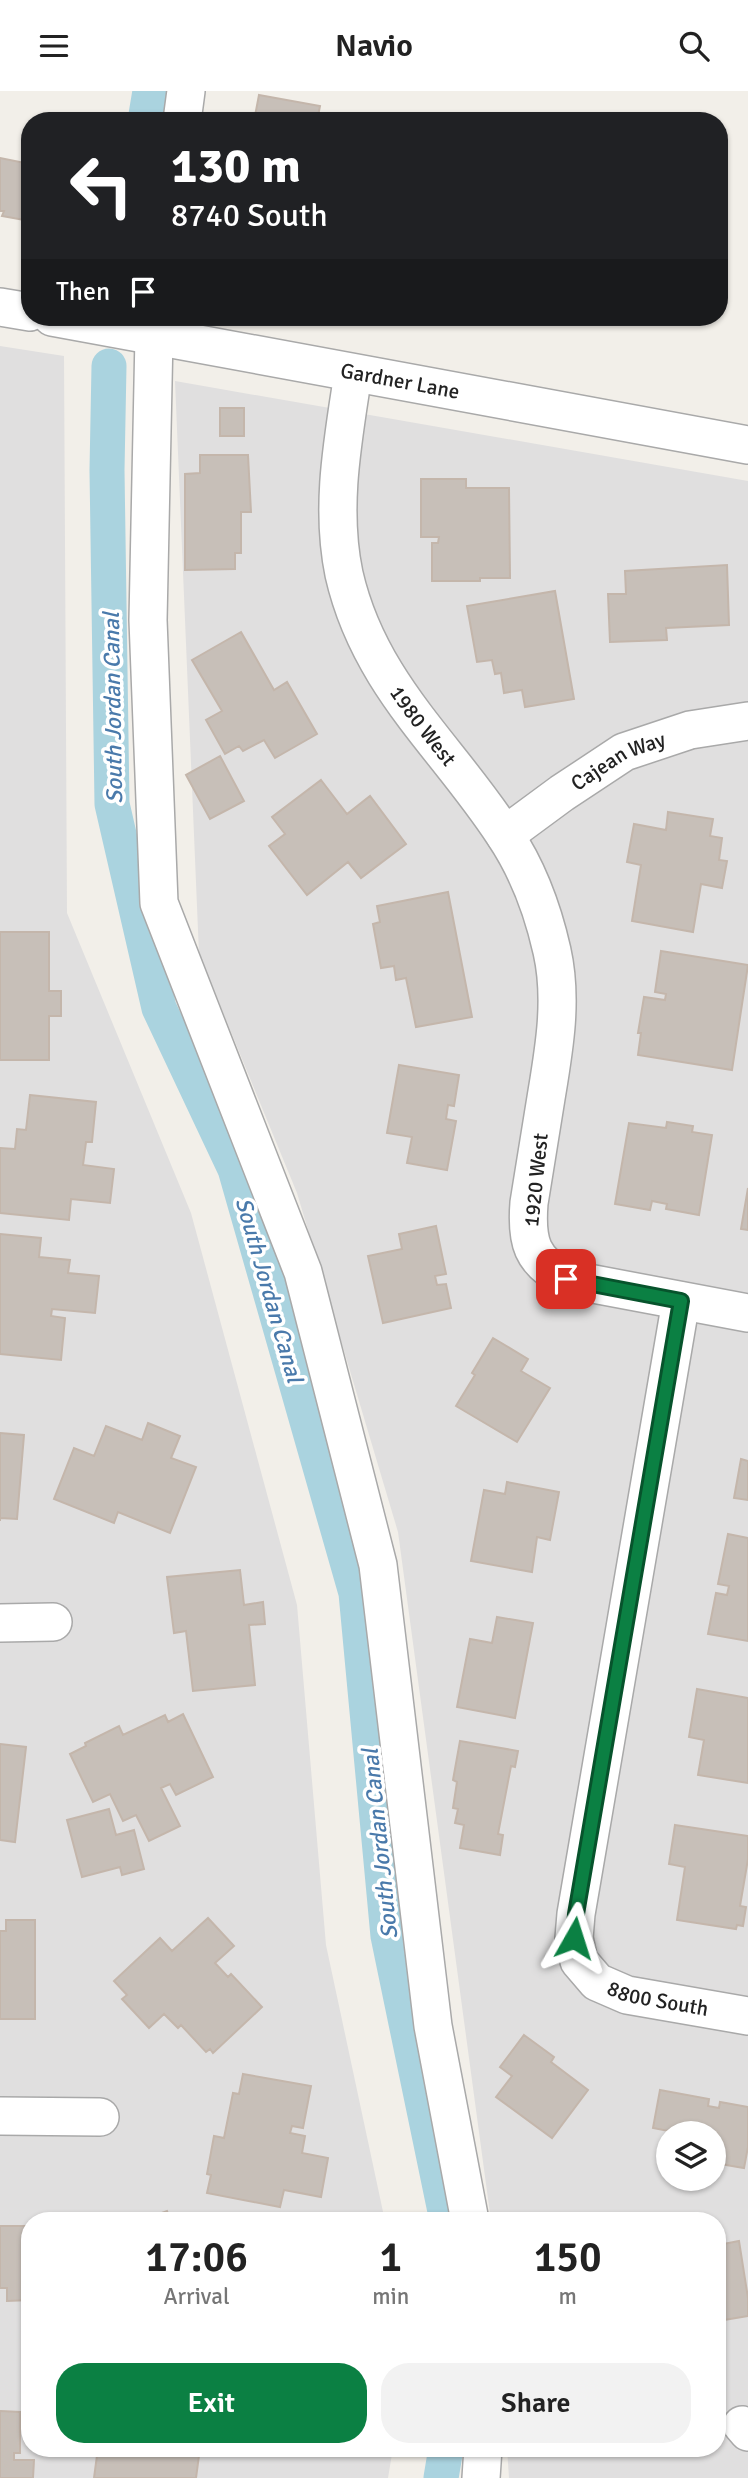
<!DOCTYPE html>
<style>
:root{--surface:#fff;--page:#f2f2f2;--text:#222;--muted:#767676;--accent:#0b8043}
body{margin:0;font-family:Signika,sans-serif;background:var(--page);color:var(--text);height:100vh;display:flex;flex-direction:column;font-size:26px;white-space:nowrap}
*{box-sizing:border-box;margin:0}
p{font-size:23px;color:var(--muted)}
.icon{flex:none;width:38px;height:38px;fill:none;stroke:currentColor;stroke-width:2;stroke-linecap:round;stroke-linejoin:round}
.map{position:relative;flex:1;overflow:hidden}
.details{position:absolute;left:21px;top:2121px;width:705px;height:245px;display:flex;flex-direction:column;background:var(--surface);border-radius:28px;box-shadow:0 2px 5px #0004}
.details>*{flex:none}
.banner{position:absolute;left:21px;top:21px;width:707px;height:214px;border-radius:28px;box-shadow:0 2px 5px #0004;background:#202124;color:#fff;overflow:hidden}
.tools{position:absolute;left:656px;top:2030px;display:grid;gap:14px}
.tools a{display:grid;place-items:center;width:70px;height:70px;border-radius:50%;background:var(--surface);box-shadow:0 2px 5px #0004;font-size:35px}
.pin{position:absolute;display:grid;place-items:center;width:60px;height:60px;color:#fff;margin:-30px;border-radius:14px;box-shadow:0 4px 10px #0006}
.me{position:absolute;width:77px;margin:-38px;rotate:6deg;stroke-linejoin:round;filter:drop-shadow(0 0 5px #0008)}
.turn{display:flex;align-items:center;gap:24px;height:147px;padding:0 35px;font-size:32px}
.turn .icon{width:91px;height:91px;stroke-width:2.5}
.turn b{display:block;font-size:49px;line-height:60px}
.then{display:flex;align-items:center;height:66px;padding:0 35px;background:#0003;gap:14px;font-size:26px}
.eta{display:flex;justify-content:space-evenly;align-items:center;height:119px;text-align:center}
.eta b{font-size:42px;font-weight:600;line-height:49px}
.primary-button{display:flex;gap:14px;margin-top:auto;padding:14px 35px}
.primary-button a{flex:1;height:80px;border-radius:28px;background:var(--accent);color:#fff;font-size:28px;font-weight:600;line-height:80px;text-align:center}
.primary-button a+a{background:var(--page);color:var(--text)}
header{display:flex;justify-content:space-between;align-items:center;height:91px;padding:0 35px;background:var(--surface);font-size:32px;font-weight:600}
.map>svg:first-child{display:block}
</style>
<header><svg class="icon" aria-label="menu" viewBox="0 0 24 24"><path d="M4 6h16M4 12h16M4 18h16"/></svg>Navio<svg class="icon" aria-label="search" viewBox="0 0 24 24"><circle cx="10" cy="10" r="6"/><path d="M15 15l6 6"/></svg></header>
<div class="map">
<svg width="748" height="2387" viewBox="0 0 748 2387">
<rect width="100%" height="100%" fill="#f2efe9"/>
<path fill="#e0dfdf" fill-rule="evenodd" d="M 0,255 L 64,265 L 67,822 L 191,1122 L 297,1514 L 326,1854 L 385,2130 L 30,2130 L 30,2357 L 393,2357 L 388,2387 L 0,2387 Z
M 175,290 L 748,390 L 748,2387 L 509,2387 L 507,2357 L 718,2357 L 718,2130 L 491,2130 L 398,1441 L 297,1102 L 199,863 ZM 668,2042 L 714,2042 L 714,2088 L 668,2088 Z"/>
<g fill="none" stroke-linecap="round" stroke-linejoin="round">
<path stroke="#aad3df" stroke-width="35" d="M 145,30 L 150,0
M 109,275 L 107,379 L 112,713 L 159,917 L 235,1078 L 356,1502 L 388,1845 L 447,2130
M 441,2387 L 446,2357"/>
</g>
<path fill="#c7bfb8" stroke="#c4b6ab" stroke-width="2" d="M 259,4 L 320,15 L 317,30 L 254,30 Z
M 0,67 L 30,73 L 30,130 L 2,125 L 4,120 L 0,120 Z
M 220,317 L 244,317 L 244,345 L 220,345 Z
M 200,364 L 248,364 L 251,421 L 241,421 L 241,462 L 235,462 L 235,478 L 185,479 L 185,383 L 200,382 Z
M 421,388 L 466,388 L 466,397 L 509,397 L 510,487 L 480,487 L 480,490 L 432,490 L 432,452 L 438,452 L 439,446 L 421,446 Z
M 727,474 L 729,534 L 666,537 L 667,549 L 610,551 L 608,503 L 626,503 L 625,480 Z
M 555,500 L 574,608 L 525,616 L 522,599 L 504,602 L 501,582 L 495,583 L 492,569 L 477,571 L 467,515 Z
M 241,541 L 274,599 L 287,591 L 317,643 L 275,667 L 264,649 L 243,660 L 239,655 L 225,663 L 206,629 L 222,620 L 192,569 Z
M 220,665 L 244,710 L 210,728 L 186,684 Z
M 321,689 L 347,723 L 370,705 L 406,753 L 361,787 L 348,771 L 307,804 L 269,755 L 285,743 L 272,726 Z
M 668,721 L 713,728 L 710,745 L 722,747 L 719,769 L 727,770 L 722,797 L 701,793 L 693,841 L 632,830 L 641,774 L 627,771 L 634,733 L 666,739 Z
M 448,801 L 472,926 L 416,936 L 406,887 L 396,889 L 394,875 L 381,877 L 373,833 L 380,831 L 377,815 Z
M 0,841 L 49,841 L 49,900 L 61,900 L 61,925 L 49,925 L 49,969 L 0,969 Z
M 661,860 L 748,874 L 732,979 L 638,964 L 641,942 L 638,942 L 644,906 L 665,909 L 666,903 L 655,901 Z
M 399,974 L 459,984 L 454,1015 L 448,1014 L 446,1028 L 456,1030 L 447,1079 L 407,1072 L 412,1046 L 387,1042 Z
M 30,1004 L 96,1011 L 92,1051 L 86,1051 L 83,1074 L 114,1078 L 110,1112 L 71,1108 L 69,1129 L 0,1122 L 0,1057 L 15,1058 L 17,1038 L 26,1039 Z
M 667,1031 L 693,1035 L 692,1041 L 712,1044 L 699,1124 L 666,1118 L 667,1113 L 652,1110 L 650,1119 L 615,1113 L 629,1032 L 666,1037 Z
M 748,1097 L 748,1139 L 741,1138 Z
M 436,1135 L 446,1183 L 435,1185 L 437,1194 L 446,1193 L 451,1217 L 383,1232 L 368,1165 L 402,1158 L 399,1143 Z
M 0,1143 L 41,1147 L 39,1166 L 70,1169 L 68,1182 L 99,1185 L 95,1222 L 52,1218 L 51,1225 L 65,1227 L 61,1269 L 0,1263 Z
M 493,1247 L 528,1268 L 521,1280 L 550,1297 L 517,1351 L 456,1315 L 475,1284 L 472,1282 Z
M 148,1332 L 180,1345 L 171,1367 L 196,1376 L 170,1442 L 118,1421 L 114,1432 L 54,1408 L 74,1357 L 94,1365 L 106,1335 L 142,1349 Z
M 0,1342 L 24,1344 L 17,1428 L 0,1427 L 0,1430 Z
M 741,1368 L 748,1370 L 748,1409 L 734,1407 Z
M 507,1391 L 559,1401 L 550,1449 L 537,1446 L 532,1481 L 471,1470 L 484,1399 L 505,1403 Z
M 728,1443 L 748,1447 L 748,1550 L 708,1543 L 716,1502 L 727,1504 L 729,1495 L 718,1493 Z
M 240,1479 L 244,1514 L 263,1511 L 265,1533 L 249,1534 L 255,1594 L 193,1600 L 186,1540 L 174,1542 L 167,1486 Z
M 497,1526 L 533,1532 L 515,1627 L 457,1616 L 470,1548 L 492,1552 Z
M 697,1598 L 748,1607 L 748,1692 L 698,1684 L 704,1649 L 689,1646 Z
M 183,1623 L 213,1686 L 176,1704 L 170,1693 L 161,1697 L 180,1735 L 149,1750 L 136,1724 L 123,1730 L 110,1703 L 93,1711 L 70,1663 L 86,1655 L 85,1652 L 119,1635 L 123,1644 L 165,1624 L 168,1631 Z
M 460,1650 L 518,1660 L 515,1676 L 511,1675 L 498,1743 L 503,1744 L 500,1764 L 460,1757 L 464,1734 L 455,1732 L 458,1718 L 453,1717 L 457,1691 L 453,1689 Z
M 0,1653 L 26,1656 L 15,1751 L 0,1749 Z
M 109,1718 L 116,1744 L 134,1739 L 144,1778 L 122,1784 L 120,1776 L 82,1786 L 67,1729 Z
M 675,1734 L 748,1745 L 748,1768 L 740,1815 L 746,1816 L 743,1835 L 737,1834 L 736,1838 L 677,1829 L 685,1776 L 669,1773 Z
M 208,1827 L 234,1855 L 215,1872 L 228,1886 L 231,1883 L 262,1916 L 213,1962 L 210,1958 L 206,1961 L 181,1934 L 178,1937 L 164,1923 L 149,1937 L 122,1908 L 127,1904 L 114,1890 L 160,1847 L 172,1860 Z
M 6,1829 L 35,1829 L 35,1928 L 0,1928 L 0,1840 L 6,1840 Z
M 524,1944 L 554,1966 L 551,1971 L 588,1999 L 552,2047 L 496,2006 L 512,1985 L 500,1976 Z
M 243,1983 L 311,1995 L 303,2037 L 292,2035 L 290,2042 L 305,2045 L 302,2062 L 328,2067 L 321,2106 L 284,2099 L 280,2116 L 207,2102 L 211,2084 L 207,2083 L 214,2045 L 224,2047 L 233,2002 L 239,2003 Z
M 660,1999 L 709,2008 L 708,2015 L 719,2017 L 720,2011 L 748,2016 L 748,2056 L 744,2077 L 714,2072 L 714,2042 L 679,2042 L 653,2037 Z
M 167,2120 L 171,2130 L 140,2130 Z
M 0,2135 L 28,2135 L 30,2209 L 7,2210 L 7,2197 L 0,2197 Z
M 739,2150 L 748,2207 L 748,2225 L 718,2230 L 718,2154 Z
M 0,2320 L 20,2321 L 20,2362 L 14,2362 L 14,2369 L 34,2369 L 33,2387 L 0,2387 Z
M 98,2357 L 200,2357 L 196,2387 L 94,2387 Z"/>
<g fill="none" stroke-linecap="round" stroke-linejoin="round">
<defs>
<g id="minor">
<path d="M 182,30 L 186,0"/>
<path d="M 0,216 L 30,221"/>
<path id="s1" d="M 52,226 L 748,354"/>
<path d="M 156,226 L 154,245 L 148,529 L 159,812 L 303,1181 L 378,1474 L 433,1935 L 470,2130"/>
<path id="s2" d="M 353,283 C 343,349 330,416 344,483 C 369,593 446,654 504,743 C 527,777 543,820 552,860 C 563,909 554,959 546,1007 C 540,1042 535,1077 529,1112 C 526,1150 531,1171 567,1188 L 748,1222"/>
<path id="s3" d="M 505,744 L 562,702 L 624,661 L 690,639 L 748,630"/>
<path id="s4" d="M 681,1210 L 576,1823 L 574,1847 L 579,1870 L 597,1891 L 627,1904 L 748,1925"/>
<path d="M 0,1532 L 53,1531"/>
<path d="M 0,2025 L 100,2026"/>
<path d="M 742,2334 L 748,2341"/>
<path d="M 481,2387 L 483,2357"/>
</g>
</defs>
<use href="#minor" stroke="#a9a9a9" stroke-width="40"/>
<use href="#minor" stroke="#fff" stroke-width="37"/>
</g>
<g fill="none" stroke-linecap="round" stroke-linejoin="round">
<defs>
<path id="route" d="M 566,1188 L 681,1210 L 576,1823 L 574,1847"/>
</defs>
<use href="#route" stroke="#07532c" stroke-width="18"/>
<use href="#route" stroke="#0b8043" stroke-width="12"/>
</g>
<g text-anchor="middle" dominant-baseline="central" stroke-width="7" stroke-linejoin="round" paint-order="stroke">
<g font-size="21" fill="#222" stroke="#fff">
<text stroke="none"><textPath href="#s1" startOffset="354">Gardner Lane</textPath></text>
<text stroke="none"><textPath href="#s2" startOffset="374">1980 West</textPath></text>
<text stroke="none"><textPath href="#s3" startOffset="136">Cajean Way</textPath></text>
<text transform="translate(536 1089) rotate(-84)">1920 West</text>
<text stroke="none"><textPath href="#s4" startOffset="761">8800 South</textPath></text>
</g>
<g font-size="23" font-style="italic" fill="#4a7aab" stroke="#fff">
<text transform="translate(113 617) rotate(-91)">South Jordan Canal</text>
<text transform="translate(269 1199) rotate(74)">South Jordan Canal</text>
<text transform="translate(380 1753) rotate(-96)">South Jordan Canal</text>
</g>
</g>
</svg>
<div class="tools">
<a><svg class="icon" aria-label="layers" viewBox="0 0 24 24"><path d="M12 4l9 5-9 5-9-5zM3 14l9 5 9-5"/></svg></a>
</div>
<div class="pin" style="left:566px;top:1188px;background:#d93025"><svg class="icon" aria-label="arrive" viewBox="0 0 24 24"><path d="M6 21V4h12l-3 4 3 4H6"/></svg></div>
<svg class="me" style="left:574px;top:1847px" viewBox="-20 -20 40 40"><path d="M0-17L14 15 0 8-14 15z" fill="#0b8043" stroke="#fff" stroke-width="4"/></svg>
<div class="banner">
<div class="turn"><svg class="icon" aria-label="left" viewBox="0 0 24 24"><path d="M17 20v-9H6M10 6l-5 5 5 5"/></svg><div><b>130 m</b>8740 South</div></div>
<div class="then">Then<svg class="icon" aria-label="arrive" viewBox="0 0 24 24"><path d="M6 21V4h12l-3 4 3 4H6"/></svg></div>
</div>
<section class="details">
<div class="eta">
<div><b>17:06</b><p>Arrival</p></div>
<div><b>1</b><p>min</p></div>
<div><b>150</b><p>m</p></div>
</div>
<div class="primary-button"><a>Exit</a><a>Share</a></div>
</section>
</div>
